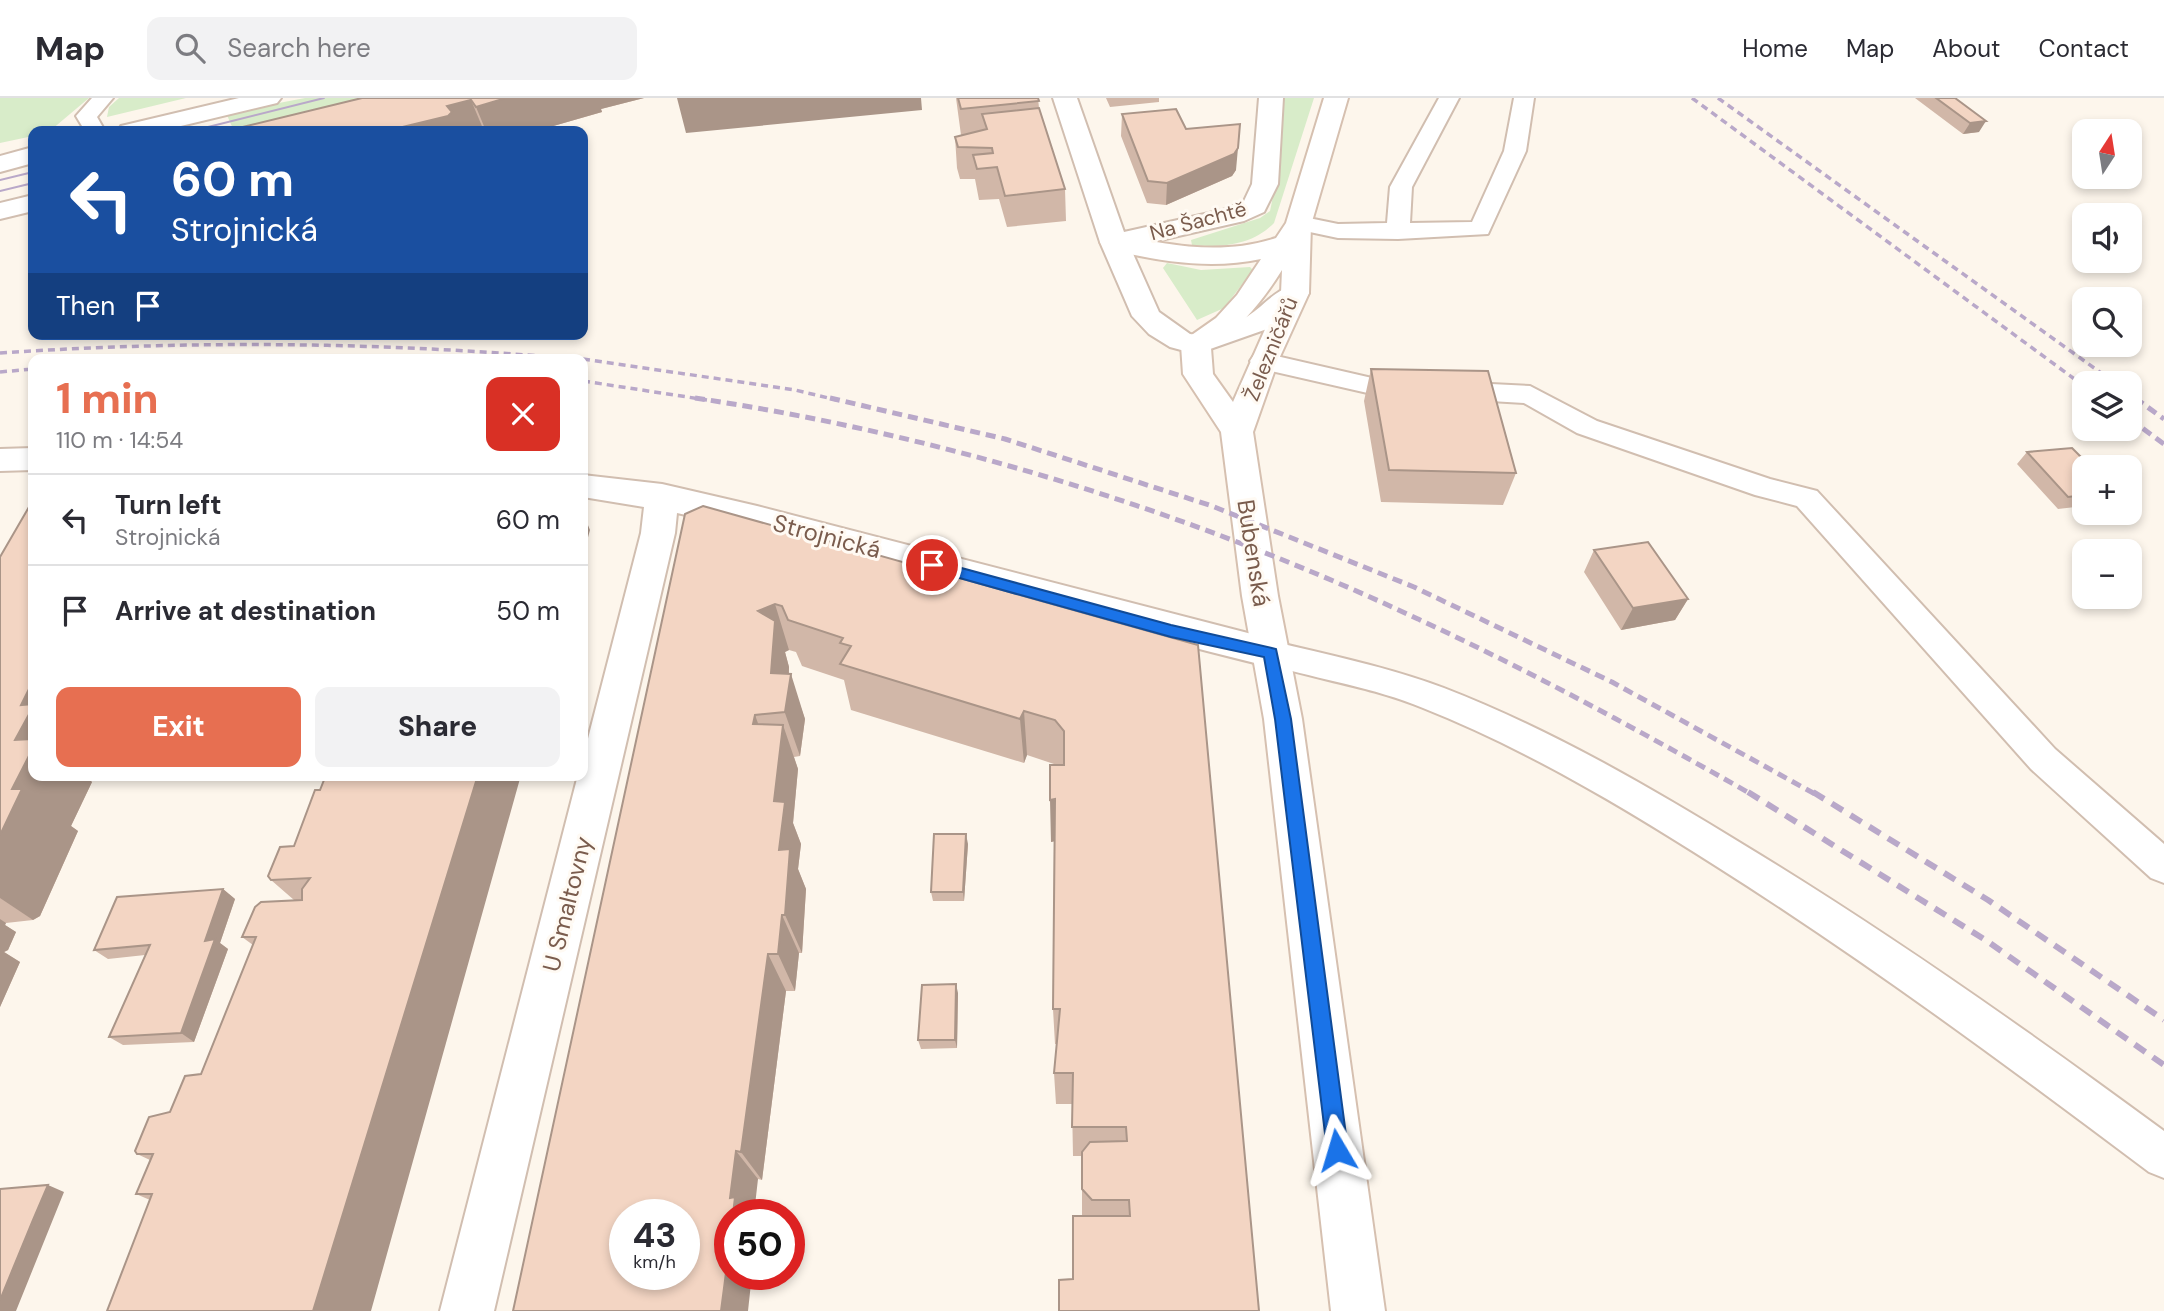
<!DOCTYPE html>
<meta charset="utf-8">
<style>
:root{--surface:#fff;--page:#f2f2f3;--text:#2b2b33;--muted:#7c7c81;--line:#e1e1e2;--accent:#e76f51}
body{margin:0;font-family:"DM Sans",sans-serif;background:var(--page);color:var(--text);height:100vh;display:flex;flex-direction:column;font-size:26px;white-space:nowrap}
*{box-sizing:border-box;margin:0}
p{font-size:23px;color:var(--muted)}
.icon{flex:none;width:38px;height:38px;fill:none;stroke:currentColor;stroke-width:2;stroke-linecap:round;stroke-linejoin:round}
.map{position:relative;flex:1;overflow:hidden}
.details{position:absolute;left:28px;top:256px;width:560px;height:427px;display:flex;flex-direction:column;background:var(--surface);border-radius:14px;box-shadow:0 4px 10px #0003}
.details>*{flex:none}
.guide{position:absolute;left:28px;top:28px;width:560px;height:214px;border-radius:14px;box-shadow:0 4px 10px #0003;background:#1a4fa0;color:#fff;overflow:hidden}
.needle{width:46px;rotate:12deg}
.tools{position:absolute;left:2072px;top:21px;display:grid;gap:14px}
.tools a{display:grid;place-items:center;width:70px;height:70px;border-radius:14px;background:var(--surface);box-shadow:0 4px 10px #0003;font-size:35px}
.speed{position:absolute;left:609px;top:1101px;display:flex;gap:14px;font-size:35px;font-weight:700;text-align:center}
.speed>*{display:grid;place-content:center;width:91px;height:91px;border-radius:50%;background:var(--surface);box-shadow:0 4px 10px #0003;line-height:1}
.speed small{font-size:18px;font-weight:400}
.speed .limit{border:10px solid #d22;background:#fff;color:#111}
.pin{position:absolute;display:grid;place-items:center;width:60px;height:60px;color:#fff;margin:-30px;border:4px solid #fff;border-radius:50%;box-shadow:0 2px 7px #0007}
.me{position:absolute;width:77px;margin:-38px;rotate:353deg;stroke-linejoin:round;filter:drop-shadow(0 0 5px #0008)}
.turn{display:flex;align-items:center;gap:24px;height:147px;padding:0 28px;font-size:32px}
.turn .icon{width:91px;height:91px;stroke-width:2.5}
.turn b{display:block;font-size:49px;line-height:60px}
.then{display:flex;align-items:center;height:66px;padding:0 28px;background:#0003;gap:14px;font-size:26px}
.round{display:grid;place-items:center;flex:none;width:74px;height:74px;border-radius:14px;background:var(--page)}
.summary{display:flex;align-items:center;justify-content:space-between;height:119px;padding:0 28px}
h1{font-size:42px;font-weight:800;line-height:52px;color:var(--accent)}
.button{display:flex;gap:14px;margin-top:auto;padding:14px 28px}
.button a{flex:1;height:80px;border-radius:14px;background:var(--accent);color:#fff;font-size:28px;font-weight:800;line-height:80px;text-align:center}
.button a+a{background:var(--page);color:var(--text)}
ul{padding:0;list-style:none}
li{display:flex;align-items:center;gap:21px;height:91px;padding:0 28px;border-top:2px solid var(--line)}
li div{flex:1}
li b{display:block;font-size:26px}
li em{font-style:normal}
header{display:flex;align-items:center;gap:42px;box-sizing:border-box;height:98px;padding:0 35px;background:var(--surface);border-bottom:2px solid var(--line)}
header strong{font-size:33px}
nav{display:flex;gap:38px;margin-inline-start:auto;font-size:24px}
.search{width:490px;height:63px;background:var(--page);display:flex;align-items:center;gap:18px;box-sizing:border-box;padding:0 24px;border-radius:14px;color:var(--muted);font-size:26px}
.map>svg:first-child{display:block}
</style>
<header>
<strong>Map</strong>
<div class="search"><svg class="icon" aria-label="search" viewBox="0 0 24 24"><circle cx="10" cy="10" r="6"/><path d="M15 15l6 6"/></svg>Search here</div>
<nav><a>Home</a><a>Map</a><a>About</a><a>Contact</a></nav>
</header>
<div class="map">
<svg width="2164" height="1213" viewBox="0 0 2164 1213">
<rect width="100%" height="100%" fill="#fdf6ec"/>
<path fill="#d8ecc9" d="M 0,0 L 89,0 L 51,32 L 33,33 L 33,38 L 0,45 Z
M 119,0 L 186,0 L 107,19 L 109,9 Z
M 305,0 L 384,0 L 234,33 L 226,15 Z
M 1282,0 L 1314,0 L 1274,125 C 1253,147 1221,150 1192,147 L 1191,142 L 1260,120 L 1270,113 L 1279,69 Z
M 1167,165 L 1201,172 L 1250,169 L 1253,172 L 1224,210 L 1197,222 L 1163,170 Z"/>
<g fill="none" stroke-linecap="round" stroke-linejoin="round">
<defs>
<path id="lane" d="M 92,0 L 113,0 L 97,19 L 105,33 L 85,33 L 76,18 Z
M 1439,0 L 1459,0 L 1412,89 L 1410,125 L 1472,124 L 1504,53 L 1514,0 L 1534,0 L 1526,53 L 1488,136 L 1398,141 L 1338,140 L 1291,130 L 1287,125 L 1291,120 L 1299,118 L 1338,126 L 1387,125 L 1390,89 Z
M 1263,255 L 1372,280 L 1530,288 L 1597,323 L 1770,381 L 1817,393 L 2055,651 L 2164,746 L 2164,785 L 2151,780 L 2031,671 L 1797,408 L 1755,397 L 1577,335 L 1524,305 L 1372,296 L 1254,269 L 1250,263 L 1254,257 Z
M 1271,543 C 1329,557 1388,569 1444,590 C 1550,631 1648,688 1744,747 C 1889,835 2027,932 2164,1033 L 2164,1080 L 2149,1074 C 2008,968 1866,863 1716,768 C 1622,708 1526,651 1423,610 C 1370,588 1314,581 1260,564 L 1255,555 L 1260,546 Z"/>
<path id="street" d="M 239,0 L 281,0 L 277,5 L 160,33 L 118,33 L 121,28 Z
M 1053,0 L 1077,0 L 1124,134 L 1227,111 L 1244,103 L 1252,86 L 1259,0 L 1283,0 L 1278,86 L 1264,114 L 1244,123 L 1130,149 L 1159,214 L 1190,236 C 1205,238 1235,226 1248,218 C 1267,206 1281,183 1305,189 L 1309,195 L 1305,201 L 1267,231 L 1196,256 L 1170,249 L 1149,236 L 1132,218 L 1100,144 Z
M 33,49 L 33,65 L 0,74 L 0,58 Z
M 33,97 L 33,113 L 0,121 L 0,105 Z
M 33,350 L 33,372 L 0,373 L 0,351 Z
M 583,377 L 662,386 L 757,408 L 1271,541 L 1284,545 L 1290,555 L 1284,565 L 1271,569 C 1072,521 877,458 677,415 L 675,435 L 494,1213 L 440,1213 L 578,677 L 583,677 L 583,660 L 641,435 L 644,409 L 583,399 Z"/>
<path id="secondary" d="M 1324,0 L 1348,0 L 1311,127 L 1309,195 L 1278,263 L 1253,334 L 1278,498 L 1302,621 L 1385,1213 L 1331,1213 L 1264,621 L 1242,498 L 1221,334 L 1183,276 L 1181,247 L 1186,241 L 1216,220 L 1237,197 L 1261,161 C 1209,172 1156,163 1104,150 L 1100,144 L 1104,138 L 1114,136 C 1169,147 1221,158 1276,140 L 1286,125 ZM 1282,172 L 1281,195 L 1233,304 L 1213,276 L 1211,250 C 1242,228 1262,204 1282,172 Z"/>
</defs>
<use href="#lane" stroke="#d1beb0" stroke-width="4"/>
<use href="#street" stroke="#d1beb0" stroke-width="4"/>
<use href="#secondary" stroke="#d6c0b0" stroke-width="4"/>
<use href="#lane" fill="#fff" fill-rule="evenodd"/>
<use href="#street" fill="#fff" fill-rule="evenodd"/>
<use href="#secondary" fill="#fff" fill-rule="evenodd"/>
<path stroke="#b9a8c9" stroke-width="2" d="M 192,33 L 324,0
M 0,82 L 33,74
M 0,93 L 33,85"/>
<path stroke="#b9a8c9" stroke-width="3.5" stroke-dasharray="7 5" stroke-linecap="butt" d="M 1692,0 L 2084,288
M 1718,0 L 2115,285
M 0,255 C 193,242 384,244 576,261
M 583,261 L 795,292 L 837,302
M 0,274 L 33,271
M 583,283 L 707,302
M 2130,296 L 2138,302"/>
<path stroke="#b9a8c9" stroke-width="5" stroke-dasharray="10 6" stroke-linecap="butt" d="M 695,300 C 944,337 1190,414 1418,521 C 1532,574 1642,634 1751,696
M 830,300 L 1005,341 L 1212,408 L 1414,489 L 1612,584 L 1815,696
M 2135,300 L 2164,321
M 2130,321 L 2164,346"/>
<path stroke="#b9a8c9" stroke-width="6" stroke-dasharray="13 9" stroke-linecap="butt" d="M 1748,694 L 1987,843 L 2164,967
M 1813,694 L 1988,802 L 2164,922"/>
</g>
<path fill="#d1b7a8" d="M 362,0 L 644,0 L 601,11 L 602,14 L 536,33 L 226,33 Z
M 956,0 L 1038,0 L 1039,10 L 1065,91 L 1066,123 L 1007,129 L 999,101 L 979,102 L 975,81 L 960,81 L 957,70 L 955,39 L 961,37 Z
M 1106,0 L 1159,0 L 1159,4 L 1110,9 Z
M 1915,0 L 1955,0 L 1979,34 L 1963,36 Z
M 1122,16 L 1236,72 L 1232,78 L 1166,107 L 1147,105 L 1121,38 Z
M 1371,271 L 1516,375 L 1503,407 L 1381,404 L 1364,303 Z
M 2027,354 L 2084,369 L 2084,408 L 2058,411 L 2017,366 Z
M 685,416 L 1198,547 L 1259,1213 L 1073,1181 L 1082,1118 L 1082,1058 L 1073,1058 L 1072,1006 L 1056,1006 L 1054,975 L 1057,946 L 1055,946 L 1053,911 L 1054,743 L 1051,744 L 1057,667 L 1027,657 L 1024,665 L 851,612 L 844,582 L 802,568 L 796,554 L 789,552 L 785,554 L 789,569 L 789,576 L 805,621 L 800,658 L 794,659 L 798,671 L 793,725 L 801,746 L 798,771 L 806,791 L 802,855 L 799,855 L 795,893 L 786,893 L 762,1082 L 758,1081 L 730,1116 Z
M 1594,452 L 1688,501 L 1675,522 L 1621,532 L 1584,474 Z
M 0,459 L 33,677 L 84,677 L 92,684 L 71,728 L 78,733 L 40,818 L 33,822 L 6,825 L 5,827 L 16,834 L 8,852 L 4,854 L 20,864 L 0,909 Z
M 521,677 L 150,1102 L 136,1096 L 150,1062 L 137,1056 L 201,976 L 253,847 L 242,839 L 294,802 L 271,782 L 294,748 L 320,692 Z
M 968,746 L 964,803 L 933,803 L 931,794 Z
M 223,791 L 235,801 L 220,845 L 228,851 L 194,944 L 123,947 L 109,939 L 145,857 L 108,861 L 94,852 Z
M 958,895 L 957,950 L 921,951 L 918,942 Z"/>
<path fill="#aa9588" d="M 506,0 L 644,0 L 601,11 L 602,14 L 536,33 L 486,33 L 476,9 Z
M 677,0 L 921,0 L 922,12 L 686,35 Z
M 471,2 L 484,33 L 386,33 L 447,8 Z
M 1986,23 L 1979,34 L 1963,36 L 1970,25 Z
M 1238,50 L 1236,72 L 1232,78 L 1166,107 L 1167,85 Z
M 583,415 L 590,432 L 583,458 Z
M 1688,501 L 1675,522 L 1621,532 L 1633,510 Z
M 775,506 L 789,552 L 785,554 L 789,569 L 788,596 L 791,576 L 805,621 L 800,658 L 771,575 L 758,513 Z
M 33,583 L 33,677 L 84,677 L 92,684 L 71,728 L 78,733 L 40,818 L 33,822 L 0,800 L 0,737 L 12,691 L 15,642 L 21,607 Z
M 1024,613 L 1027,657 L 1024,665 L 1020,621 Z
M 755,617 L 771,661 L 753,626 Z
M 783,627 L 798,671 L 793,725 L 801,746 L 798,771 L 806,791 L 802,855 L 785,817 L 774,703 Z
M 478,677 L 521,677 L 371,1213 L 313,1213 Z
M 1055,701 L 1056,743 L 1051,744 L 1050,702 Z
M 966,736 L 968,746 L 964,803 L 963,794 Z
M 223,791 L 235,801 L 220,845 L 228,851 L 194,944 L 181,935 L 205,843 Z
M 782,817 L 799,855 L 795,893 L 778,856 Z
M 0,821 L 6,825 L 5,827 L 16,834 L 8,852 L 4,854 L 20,864 L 0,909 Z
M 768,856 L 786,893 L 762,1082 L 741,1054 Z
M 956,886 L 958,895 L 957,950 L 955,942 Z
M 736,1053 L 758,1081 L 754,1116 L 733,1116 L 730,1100 Z
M 48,1087 L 64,1094 L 16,1213 L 0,1213 L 0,1202 Z
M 730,1144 L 730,1176 L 752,1176 L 748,1213 L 721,1213 Z"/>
<path fill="#f3d5c3" stroke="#aa9588" stroke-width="2" fill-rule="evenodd" d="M 362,0 L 506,0 L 476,9 L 471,2 L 447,8 L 452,14 L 448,18 L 386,33 L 226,33 Z
M 958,0 L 1038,0 L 1039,3 L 961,11 Z
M 1936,0 L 1955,0 L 1986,23 L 1970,25 Z
M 1039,10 L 1065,91 L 1005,98 L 997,69 L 977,71 L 973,57 L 993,55 L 992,50 L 958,49 L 955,39 L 987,31 L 982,16 Z
M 1176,11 L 1186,31 L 1240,26 L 1238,50 L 1234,56 L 1167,85 L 1148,83 L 1122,16 Z
M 1371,271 L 1488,273 L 1516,375 L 1389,372 Z
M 2072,350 L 2091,369 L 2084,369 L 2084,397 L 2068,399 L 2027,354 Z
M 33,402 L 33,583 L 21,607 L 33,606 L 33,609 L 15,642 L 33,641 L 33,650 L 12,691 L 22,691 L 0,737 L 0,459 Z
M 703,408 L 1198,547 L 1259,1213 L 1059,1213 L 1059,1182 L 1073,1181 L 1073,1118 L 1130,1118 L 1129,1102 L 1092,1102 L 1082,1091 L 1082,1054 L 1090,1044 L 1127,1043 L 1126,1029 L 1072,1029 L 1073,975 L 1054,975 L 1060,911 L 1053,911 L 1055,701 L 1050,702 L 1050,667 L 1064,667 L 1064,633 L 1055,622 L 1024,613 L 1020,621 L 840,566 L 851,548 L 840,545 L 843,540 L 788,522 L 782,508 L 775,506 L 758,513 L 775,523 L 771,575 L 791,576 L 785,614 L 755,617 L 753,626 L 783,627 L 774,703 L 785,704 L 779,752 L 790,751 L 785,817 L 782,817 L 778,856 L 768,856 L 741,1054 L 736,1053 L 730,1100 L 735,1099 L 733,1116 L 730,1116 L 730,1144 L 721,1213 L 513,1213 L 685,416 ZM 625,1116 L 684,1116 L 684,1176 L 625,1176 Z
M 1648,444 L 1688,501 L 1633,510 L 1594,452 Z
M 326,677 L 478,677 L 313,1213 L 107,1213 L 152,1096 L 136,1096 L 153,1056 L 137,1056 L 135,1053 L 149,1019 L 170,1014 L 185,978 L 201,976 L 256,839 L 242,839 L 255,809 L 261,804 L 302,802 L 302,791 L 310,780 L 271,782 L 268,778 L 280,749 L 294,748 L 315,692 L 320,692 Z
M 934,736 L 966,736 L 963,794 L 931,794 Z
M 223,791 L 205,843 L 215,841 L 181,935 L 109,939 L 150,847 L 94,852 L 117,799 Z
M 956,886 L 955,942 L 918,942 L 922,887 Z
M 48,1087 L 33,1122 L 0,1202 L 0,1091 Z"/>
<path fill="#1a73e8" stroke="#114b97" stroke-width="2" d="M 932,462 L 1171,527 L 1276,551 L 1291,621 L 1348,1052 L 1345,1059 L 1337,1062 L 1330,1059 L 1327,1052 L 1275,621 L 1264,559 L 1171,539 L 927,471 L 924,467 Z"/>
<g text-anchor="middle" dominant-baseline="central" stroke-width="6" stroke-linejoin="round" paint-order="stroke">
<g font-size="21" fill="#7a5c4d" stroke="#fffaf3">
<text transform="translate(1198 123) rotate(-15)">Na Šachtě</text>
<text transform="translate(1271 251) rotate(-68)">Železničářů</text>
</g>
<g font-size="24" fill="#7a5c4d" stroke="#fffaf3">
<text transform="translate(827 438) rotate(15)">Strojnická</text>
<text transform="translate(1254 455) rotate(81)">Bubenská</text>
<text transform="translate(567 806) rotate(-76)">U Smaltovny</text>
</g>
</g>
</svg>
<div class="tools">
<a><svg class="needle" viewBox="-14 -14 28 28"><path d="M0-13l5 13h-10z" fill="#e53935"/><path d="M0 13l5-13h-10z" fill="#7c7c81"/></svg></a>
<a><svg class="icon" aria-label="sound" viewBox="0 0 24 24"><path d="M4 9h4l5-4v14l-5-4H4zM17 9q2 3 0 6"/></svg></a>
<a><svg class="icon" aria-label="search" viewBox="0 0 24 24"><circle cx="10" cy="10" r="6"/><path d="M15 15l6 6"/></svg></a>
<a><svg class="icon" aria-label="layers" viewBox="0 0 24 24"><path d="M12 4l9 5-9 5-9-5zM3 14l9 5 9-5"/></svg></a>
<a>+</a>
<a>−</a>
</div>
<div class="speed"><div>43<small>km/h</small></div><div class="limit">50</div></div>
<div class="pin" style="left:932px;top:467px;background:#d93025"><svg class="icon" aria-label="arrive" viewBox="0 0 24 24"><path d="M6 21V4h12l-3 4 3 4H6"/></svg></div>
<svg class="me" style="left:1337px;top:1052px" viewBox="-20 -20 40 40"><path d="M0-17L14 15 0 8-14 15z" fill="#1a73e8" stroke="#fff" stroke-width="4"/></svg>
<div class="guide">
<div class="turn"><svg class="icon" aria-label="left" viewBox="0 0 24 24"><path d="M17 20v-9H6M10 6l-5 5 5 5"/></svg><div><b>60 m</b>Strojnická</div></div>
<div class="then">Then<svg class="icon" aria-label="arrive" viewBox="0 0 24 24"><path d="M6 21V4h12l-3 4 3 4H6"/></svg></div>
</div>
<section class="details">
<div class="summary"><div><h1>1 min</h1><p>110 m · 14:54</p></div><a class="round" style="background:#d93025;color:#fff"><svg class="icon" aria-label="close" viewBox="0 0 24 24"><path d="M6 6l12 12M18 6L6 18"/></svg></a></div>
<ul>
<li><svg class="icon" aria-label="left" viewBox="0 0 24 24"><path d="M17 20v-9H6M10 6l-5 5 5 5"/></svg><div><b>Turn left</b><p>Strojnická</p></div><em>60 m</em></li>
<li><svg class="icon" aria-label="arrive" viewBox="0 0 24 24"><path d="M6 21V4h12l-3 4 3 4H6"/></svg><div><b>Arrive at destination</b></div><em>50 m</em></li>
</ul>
<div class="button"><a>Exit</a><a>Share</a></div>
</section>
</div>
